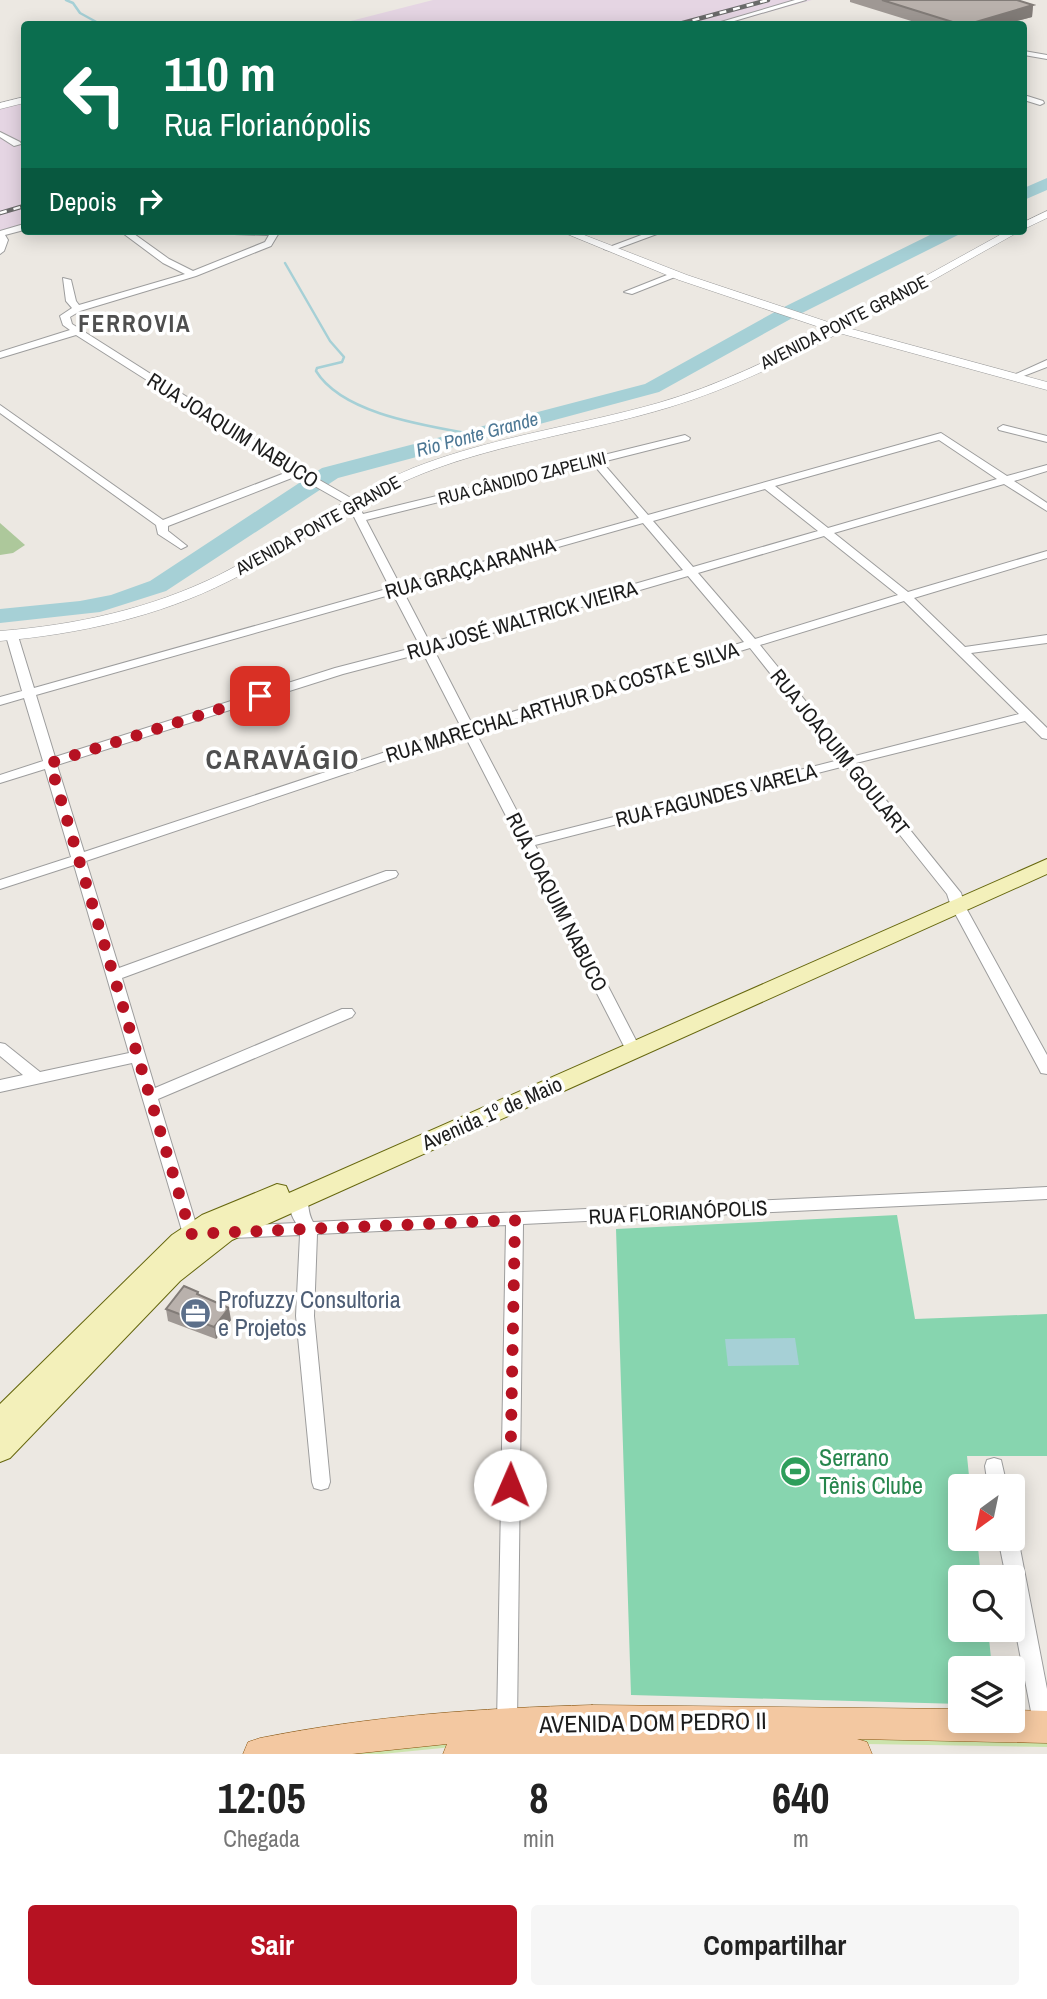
<!DOCTYPE html>
<html lang="pt">
<meta charset="utf-8">
<style>
:root{--surface:#fff;--page:#f6f6f6;--text:#222;--muted:#767676;--accent:#b61222}
body{margin:0;font-family:"Archivo Narrow",sans-serif;background:var(--page);color:var(--text);height:100vh;display:flex;flex-direction:column;font-size:26px;white-space:nowrap}
*{box-sizing:border-box;margin:0}
p{font-size:23px;color:var(--muted)}
.icon{flex:none;width:38px;height:38px;fill:none;stroke:currentColor;stroke-width:2;stroke-linecap:round;stroke-linejoin:round}
.map{position:relative;height:1754px;overflow:hidden}
.details{display:flex;flex-direction:column;background:var(--surface);flex:1}
.details>*{flex:none}
.top-card{position:absolute;left:21px;top:21px;width:1006px;height:214px;border-radius:7px;box-shadow:0 4px 18px #0003;background:#0b6e4f;color:#fff;overflow:hidden}
.needle{width:46px;rotate:213deg}
.tools{position:absolute;left:948px;top:1474px;display:grid;gap:14px}
.tools a{display:grid;place-items:center;width:77px;height:77px;border-radius:7px;background:var(--surface);box-shadow:0 4px 18px #0003;font-size:35px}
.pin{position:absolute;display:grid;place-items:center;width:60px;height:60px;color:#fff;margin:-30px;border-radius:14px;box-shadow:0 4px 10px #0006}
.me{position:absolute;width:77px;margin:-38px;rotate:1deg;stroke-linejoin:round;filter:drop-shadow(0 0 5px #0008)}
.turn{display:flex;align-items:center;gap:24px;height:147px;padding:0 28px;font-size:32px}
.turn .icon{width:91px;height:91px;stroke-width:2.5}
.turn b{display:block;font-size:49px;line-height:60px}
.then{display:flex;align-items:center;height:66px;padding:0 28px;background:#0003;gap:14px;font-size:26px}
.eta{display:flex;justify-content:space-evenly;align-items:center;height:119px;text-align:center}
.eta b{font-size:42px;font-weight:800;line-height:49px}
.button{display:flex;gap:14px;margin-top:auto;padding:14px 28px}
.button a{flex:1;height:80px;border-radius:7px;background:var(--accent);color:#fff;font-size:28px;font-weight:800;line-height:80px;text-align:center}
.button a+a{background:var(--page);color:var(--text)}
.map>svg:first-child{display:block}
</style>
<div class="map">
<svg width="1047" height="1754" viewBox="0 0 1047 1754">
<rect width="100%" height="100%" fill="#ece8e2"/>
<path fill="#e5d5e3" d="M 433,0 L 812,0 L 726,24 L 339,24 Z
M 24,103 L 24,224 L 0,231 L 0,109 Z"/>
<path fill="#cce3ac" d="M 1047,1738 L 1047,1747 L 621,1740 L 482,1744 L 382,1754 L 330,1754 L 427,1741 Z"/>
<path fill="#adc89b" d="M 0,523 L 25,545 L 13,553 L 0,555 Z"/>
<path fill="#87d5af" d="M 897,1215 L 915,1319 L 1047,1314 L 1047,1456 L 967,1456 L 970,1486 L 961,1486 L 961,1538 L 977,1538 L 981,1577 L 961,1577 L 961,1629 L 988,1629 L 992,1668 L 961,1668 L 961,1704 L 631,1695 L 616,1229 Z"/>
<path fill="#a6d0d6" d="M 795,1338 L 799,1365 L 728,1366 L 725,1339 Z"/>
<g fill="none" stroke-linecap="round" stroke-linejoin="round">
<path stroke="#a6d0d6" stroke-width="2.5" d="M 66,0 L 73,3 L 80,13 L 100,24
M 285,263 L 330,341 L 344,357 L 342,362 L 317,368 L 316,371 C 343,415 429,426 477,435"/>
<path fill="#a6d0d6" fill-rule="evenodd" d="M 1047,178 L 1047,190 L 1024,200 L 1024,188 Z
M 938,231 L 961,231 L 958,235 L 796,316 L 659,392 L 338,478 L 166,591 L 100,612 L 0,623 L 0,609 L 80,601 L 111,595 L 150,581 L 322,468 L 645,384 L 782,308 Z"/>
<defs>
<path id="minor" d="M 795,0 L 806,0 L 724,24 L 714,24 Z
M 1024,51 L 1047,55 L 1047,59 L 1024,55 Z
M 1024,95 L 1043,101 L 1044,103 L 1040,105 L 1024,100 Z
M 0,132 L 20,142 L 21,144 L 14,146 L 0,137 Z
M 24,224 L 24,230 L 5,235 L 8,240 L 4,251 L 0,254 L 0,231 Z
M 120,231 L 130,231 L 169,259 L 193,271 L 265,242 L 269,235 L 234,234 L 230,231 L 280,231 L 271,246 L 196,276 L 80,311 L 70,317 L 72,324 L 302,470 L 356,501 L 363,514 L 685,435 L 690,438 L 689,440 L 602,462 L 648,515 L 941,433 L 1007,476 L 1047,465 L 1047,471 L 1014,481 L 1047,503 L 1047,511 L 1004,484 L 834,533 L 908,592 L 1047,551 L 1047,558 L 914,598 L 965,647 L 1047,635 L 1047,643 L 971,653 L 1047,728 L 1047,739 L 1042,738 L 1025,721 L 856,763 L 961,893 L 965,906 L 1047,1055 L 1047,1074 L 1041,1073 L 1039,1069 L 951,906 L 947,894 L 845,766 L 535,845 L 641,1050 L 638,1054 L 628,1054 L 464,734 L 86,861 L 119,968 L 386,871 L 396,871 L 398,874 L 396,877 L 122,978 L 155,1088 L 342,1009 L 352,1009 L 355,1013 L 352,1017 L 158,1099 L 199,1234 L 197,1239 L 191,1240 L 185,1239 L 183,1234 L 132,1063 L 0,1092 L 0,1080 L 23,1075 L 0,1056 L 0,1043 L 5,1044 L 40,1072 L 129,1053 L 74,865 L 0,889 L 0,880 L 71,857 L 45,769 L 0,783 L 0,775 L 43,761 L 24,698 L 0,705 L 0,697 L 22,691 L 6,636 L 8,633 L 16,633 L 18,636 L 34,688 L 390,588 L 348,505 L 297,476 L 168,526 L 168,531 L 187,546 L 181,549 L 158,534 L 156,525 L 0,413 L 0,405 L 163,520 L 290,471 L 76,335 L 0,358 L 0,352 L 70,330 L 63,325 L 60,316 L 72,308 L 66,301 L 63,278 L 71,280 L 76,301 L 79,305 L 185,274 L 163,263 ZM 939,440 L 997,479 L 828,528 L 775,486 ZM 593,464 L 639,518 L 400,585 L 366,520 ZM 765,489 L 818,531 L 693,567 L 653,521 ZM 643,523 L 683,570 L 430,643 L 403,591 ZM 824,536 L 898,595 L 755,639 L 698,573 ZM 688,576 L 744,642 L 472,724 L 434,650 ZM 393,594 L 420,646 L 335,668 L 55,757 L 36,695 ZM 904,601 L 1019,714 L 851,757 L 760,645 ZM 750,648 L 839,760 L 531,838 L 475,731 ZM 423,653 L 461,727 L 84,852 L 57,765 L 343,674 Z
M 652,231 L 665,231 L 611,251 L 604,249 Z
M 672,273 L 680,275 L 632,294 L 624,292 Z
M 1047,360 L 1047,367 L 1021,377 L 1016,374 Z
M 1003,425 L 1047,436 L 1047,442 L 999,430 L 998,428 Z
M 1047,1187 L 1047,1199 L 523,1224 L 517,1724 L 514,1731 L 507,1734 L 500,1731 L 497,1724 L 506,1225 L 317,1234 L 314,1316 L 330,1482 L 328,1488 L 321,1490 L 314,1488 L 312,1482 L 296,1316 L 300,1235 L 232,1238 L 226,1237 L 224,1232 L 226,1227 L 232,1226 L 296,1223 C 290,1214 288,1204 293,1195 L 299,1193 L 305,1195 C 310,1204 307,1212 313,1222 Z
M 994,1458 L 1001,1460 L 1007,1486 L 988,1486 L 985,1466 L 987,1460 Z
M 1013,1531 L 1018,1538 L 1047,1689 L 1047,1736 L 1044,1737 L 1037,1734 L 1034,1727 L 1013,1618 L 1013,1577 L 1006,1577 L 998,1538 L 1013,1538 Z"/>
<path id="tertiary" d="M 24,97 L 24,103 L 0,109 L 0,103 Z
M 1047,211 L 1047,218 L 1024,229 L 1024,222 Z
M 560,231 L 574,231 L 687,275 L 837,325 L 1007,231 L 1020,231 L 848,328 L 1047,382 L 1047,390 L 839,333 C 785,362 729,389 670,407 C 588,432 503,442 424,473 C 355,500 296,548 229,581 C 158,617 79,634 0,641 L 0,631 C 76,625 150,609 219,575 C 285,542 344,496 413,468 C 492,437 577,426 658,403 C 717,386 774,358 828,330 L 679,280 Z"/>
<path id="secondary" d="M 1047,859 L 1047,874 L 232,1240 L 180,1281 L 10,1458 L 0,1462 L 0,1404 L 172,1235 L 202,1215 L 277,1184 L 286,1186 L 289,1193 Z"/>
<path id="primary" d="M 592,1705 L 961,1709 L 961,1720 L 1013,1720 L 1013,1710 L 1047,1711 L 1047,1743 L 857,1739 L 867,1742 L 872,1754 L 443,1754 L 447,1744 L 352,1754 L 243,1754 L 248,1742 L 260,1738 C 370,1716 480,1708 592,1705 Z"/>
</defs>
<use href="#minor" stroke="#9d9d9d" stroke-width="2"/>
<use href="#tertiary" stroke="#9d9d9d" stroke-width="1"/>
<use href="#secondary" stroke="#66670e" stroke-width="2"/>
<use href="#primary" stroke="#86530d" stroke-width="1"/>
<use href="#minor" fill="#fff" fill-rule="evenodd"/>
<use href="#tertiary" fill="#fff" fill-rule="evenodd"/>
<use href="#secondary" fill="#f3f0ba" fill-rule="evenodd"/>
<use href="#primary" fill="#f3c8a1" fill-rule="evenodd"/>
<defs>
<path id="rail" d="M 679,24 L 768,0
M 0,213 L 24,206"/>
</defs>
<use href="#rail" stroke="#6a6a6a" stroke-width="4.5"/>
<use href="#rail" stroke="#fff" stroke-width="2.5" stroke-dasharray="7" stroke-linecap="butt"/>
</g>
<path fill="#9f9894" d="M 850,0 L 1017,0 L 1033,5 L 1032,17 L 1006,24 L 921,24 L 850,2 Z
M 198,1292 L 199,1295 L 231,1320 L 216,1339 L 168,1321 L 166,1309 Z"/>
<path fill="#827c78" d="M 1033,5 L 1032,17 L 1006,24 L 969,24 Z
M 229,1308 L 231,1320 L 216,1339 L 214,1327 Z"/>
<path fill="#b9b1ac" stroke="#827c78" stroke-width="2" d="M 882,0 L 1017,0 L 1033,5 L 969,24 L 959,24 Z
M 184,1286 L 198,1292 L 197,1294 L 229,1308 L 214,1327 L 166,1309 Z"/>
<g fill="none" stroke-linecap="round" stroke-linejoin="round">
<path stroke="#b61222" stroke-width="12" stroke-dasharray="0 21.6" d="M 260,696 L 50,763 L 191,1234 L 515,1220 L 510,1485"/>
</g>
<defs>
<symbol id="office-disc" viewBox="-11 -11 22 22"><circle r="9.5" fill="#5c6f8a" stroke="#fff"/><path d="M-6-3h4V-5.5h4V-3h4V5H-6ZM-1-4.5V-3h2v-1.5ZM-6 0V1H6V0Z" fill="#fff"/></symbol>
<symbol id="stadium-disc" viewBox="-11 -11 22 22"><circle r="9.5" fill="#2e9e5b" stroke="#fff"/><path d="M0-5a6.5 5 0 1 0 0 10a6.5 5 0 1 0 0-10ZM-3.5-1.8h7v3.6h-7Z" fill="#fff"/></symbol>
</defs>
<g fill-rule="evenodd">
<use href="#office-disc" x="178" y="1296" width="35" height="35"/>
<use href="#stadium-disc" x="778" y="1454" width="35" height="35"/>
</g>
<g text-anchor="middle" dominant-baseline="central" stroke-width="7" stroke-linejoin="round" paint-order="stroke">
<g font-size="18" fill="#1c1c1c" stroke="#fff">
<text transform="translate(844 322) rotate(-27)">AVENIDA PONTE GRANDE</text>
<text transform="translate(522 478) rotate(-14)">RUA CÂNDIDO ZAPELINI</text>
<text transform="translate(318 525) rotate(-29)">AVENIDA PONTE GRANDE</text>
</g>
<g font-size="19" font-style="italic" fill="#4c7794" stroke="#fff">
<text transform="translate(477 434) rotate(-15)">Rio Ponte Grande</text>
</g>
<g font-size="21" fill="#1c1c1c" stroke="#fff">
<text transform="translate(233 430) rotate(32)">RUA JOAQUIM NABUCO</text>
<text transform="translate(470 568) rotate(-16)">RUA GRAÇA ARANHA</text>
<text transform="translate(522 620) rotate(-16)">RUA JOSÉ WALTRICK VIEIRA</text>
<text transform="translate(562 702) rotate(-17)">RUA MARECHAL ARTHUR DA COSTA E SILVA</text>
<text transform="translate(840 752) rotate(51)">RUA JOAQUIM GOULART</text>
<text transform="translate(716 795) rotate(-14)">RUA FAGUNDES VARELA</text>
<text transform="translate(557 902) rotate(63)">RUA JOAQUIM NABUCO</text>
<text transform="translate(492 1113) rotate(-24)">Avenida 1º de Maio</text>
<text transform="translate(678 1212) rotate(-3)">RUA FLORIANÓPOLIS</text>
</g>
<g font-size="23" font-weight="bold" letter-spacing="2" fill="#4f4f4f" stroke="#fff">
<text x="135" y="323">FERROVIA</text>
</g>
<g font-size="24" fill="#4e5e75" stroke="#fff" text-anchor="start">
<text x="218" y="1299">Profuzzy Consultoria<tspan x="218" dy="28">e Projetos</tspan></text>
</g>
<g font-size="24" fill="#27864d" stroke="#fff" text-anchor="start">
<text x="819" y="1457">Serrano<tspan x="819" dy="28">Tênis Clube</tspan></text>
</g>
<g font-size="24" fill="#1c1c1c" stroke="#fff">
<text transform="translate(653 1722) rotate(-1)">AVENIDA DOM PEDRO II</text>
</g>
<g font-size="28" font-weight="bold" letter-spacing="2" fill="#4f4f4f" stroke="#fff">
<text x="283" y="759">CARAVÁGIO</text>
</g>
</g>
</svg>
<div class="tools">
<a><svg class="needle" viewBox="-14 -14 28 28"><path d="M0-13l5 13h-10z" fill="#e53935"/><path d="M0 13l5-13h-10z" fill="#767676"/></svg></a>
<a><svg class="icon" aria-label="search" viewBox="0 0 24 24"><circle cx="10" cy="10" r="6"/><path d="M15 15l6 6"/></svg></a>
<a><svg class="icon" aria-label="layers" viewBox="0 0 24 24"><path d="M12 4l9 5-9 5-9-5zM3 14l9 5 9-5"/></svg></a>
</div>
<div class="pin" style="left:260px;top:696px;background:#d93025"><svg class="icon" aria-label="arrive" viewBox="0 0 24 24"><path d="M6 21V4h12l-3 4 3 4H6"/></svg></div>
<svg class="me" style="left:510px;top:1485px" viewBox="-20 -20 40 40"><circle r="19" fill="#fff"/><path d="M0-13L10 11 0 6-10 11z" fill="#b61222"/></svg>
<div class="top-card">
<div class="turn"><svg class="icon" aria-label="left" viewBox="0 0 24 24"><path d="M17 20v-9H6M10 6l-5 5 5 5"/></svg><div><b>110 m</b>Rua Florianópolis</div></div>
<div class="then">Depois<svg class="icon" aria-label="right" viewBox="0 0 24 24"><path d="M7 20v-9h11M14 6l5 5-5 5"/></svg></div>
</div>
</div>
<section class="details">
<div class="eta">
<div><b>12:05</b><p>Chegada</p></div>
<div><b>8</b><p>min</p></div>
<div><b>640</b><p>m</p></div>
</div>
<div class="button"><a>Sair</a><a>Compartilhar</a></div>
</section>
